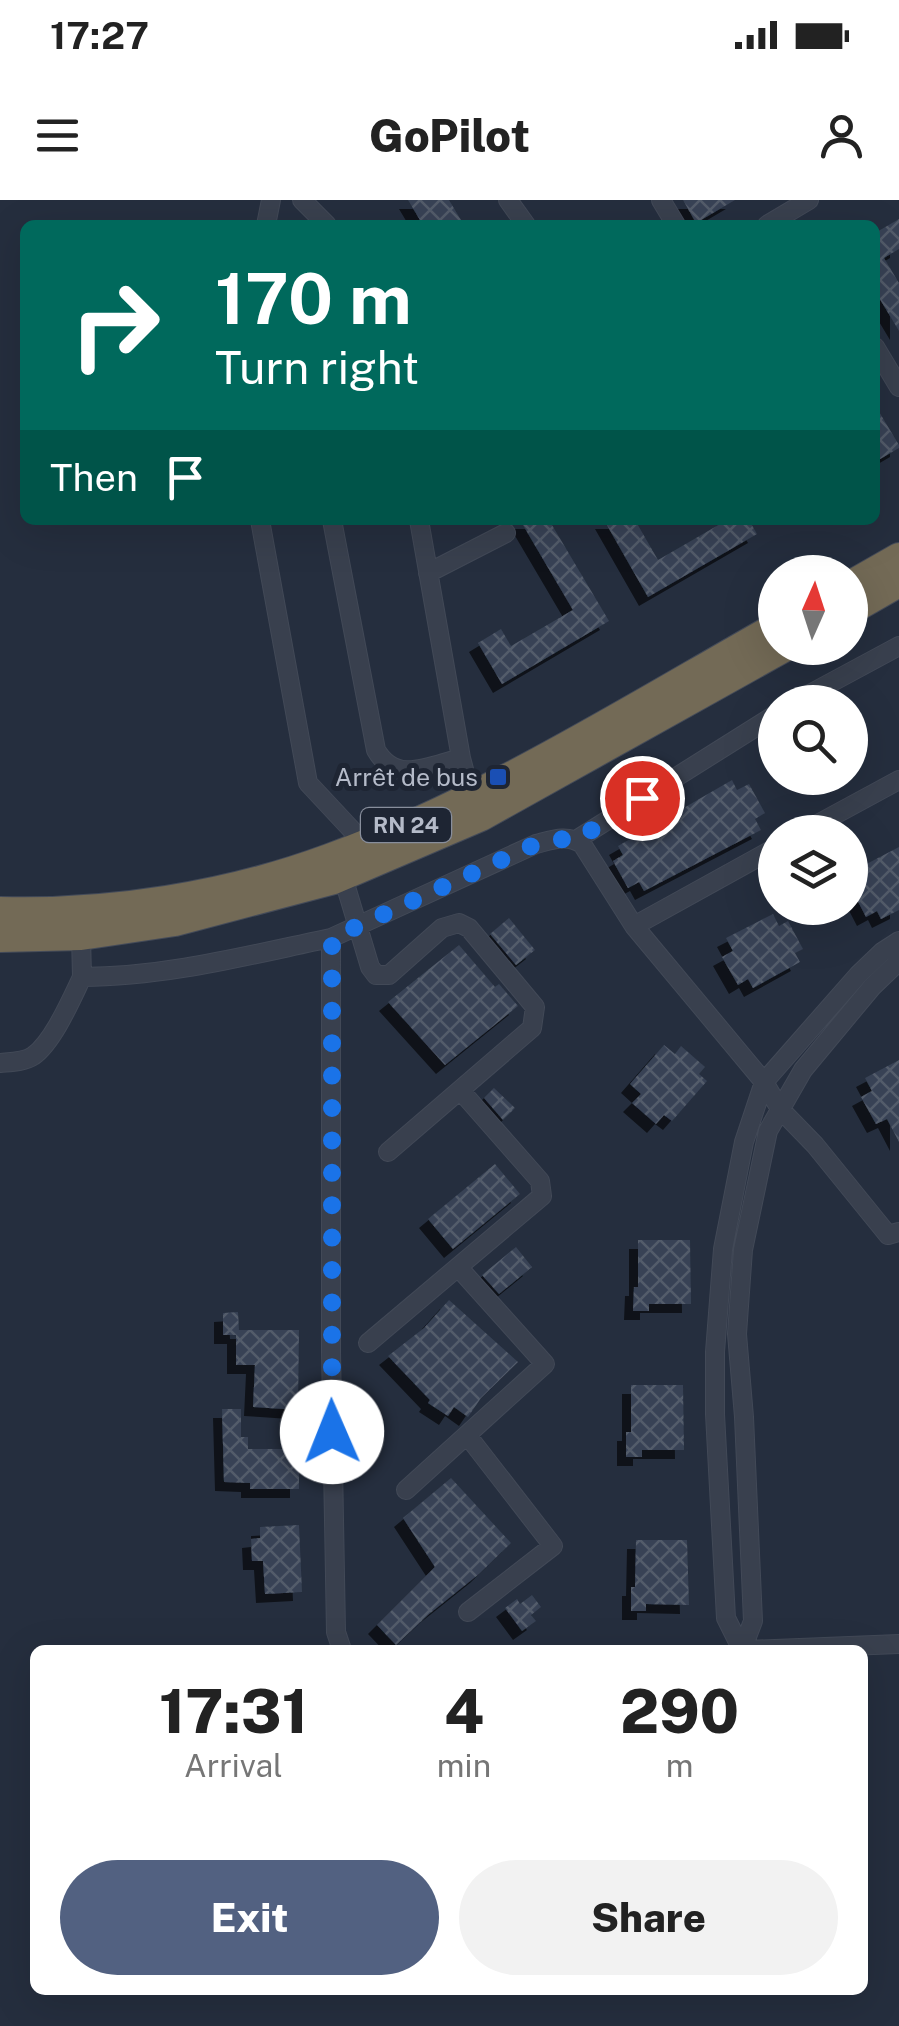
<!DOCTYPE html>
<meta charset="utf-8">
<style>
:root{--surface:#fff;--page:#f2f2f2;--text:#222;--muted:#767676;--accent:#526181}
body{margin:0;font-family:"Public Sans",sans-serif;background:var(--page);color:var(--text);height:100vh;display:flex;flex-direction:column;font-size:38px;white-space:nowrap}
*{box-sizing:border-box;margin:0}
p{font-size:32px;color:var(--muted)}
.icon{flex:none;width:55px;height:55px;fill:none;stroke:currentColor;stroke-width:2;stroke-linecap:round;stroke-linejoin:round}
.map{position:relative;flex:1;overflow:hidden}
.sheet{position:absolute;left:30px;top:1445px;width:838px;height:350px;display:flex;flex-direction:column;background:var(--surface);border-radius:15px;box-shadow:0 10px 40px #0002}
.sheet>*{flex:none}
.banner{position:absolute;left:20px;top:20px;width:860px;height:305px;border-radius:15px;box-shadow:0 10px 40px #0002;background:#00695c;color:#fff;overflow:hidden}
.needle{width:65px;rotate:3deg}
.controls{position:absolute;left:758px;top:355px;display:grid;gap:20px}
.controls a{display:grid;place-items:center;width:110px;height:110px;border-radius:50%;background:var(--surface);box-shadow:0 10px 40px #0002;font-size:50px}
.pin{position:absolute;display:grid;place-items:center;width:85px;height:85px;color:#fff;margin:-42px;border:5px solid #fff;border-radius:50%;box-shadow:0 2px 10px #0007}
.me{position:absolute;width:110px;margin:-55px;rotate:359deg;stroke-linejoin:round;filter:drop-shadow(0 0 8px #0008)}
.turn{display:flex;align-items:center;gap:35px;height:210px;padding:0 30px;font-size:45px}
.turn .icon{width:130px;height:130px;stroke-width:2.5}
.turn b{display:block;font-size:70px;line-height:85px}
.then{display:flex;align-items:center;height:95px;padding:0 30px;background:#0003;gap:20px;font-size:38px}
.eta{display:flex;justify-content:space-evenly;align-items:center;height:170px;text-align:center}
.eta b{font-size:60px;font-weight:800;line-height:70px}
.primary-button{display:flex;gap:20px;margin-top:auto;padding:20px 30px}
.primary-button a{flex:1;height:115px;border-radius:60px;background:var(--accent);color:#fff;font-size:40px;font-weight:800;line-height:115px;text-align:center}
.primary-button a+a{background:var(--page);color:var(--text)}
.status{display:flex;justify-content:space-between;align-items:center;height:70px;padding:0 50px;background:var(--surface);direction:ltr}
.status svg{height:28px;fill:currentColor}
header{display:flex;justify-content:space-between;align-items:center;height:130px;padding:0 30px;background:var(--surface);font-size:45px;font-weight:800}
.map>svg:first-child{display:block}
</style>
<div class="status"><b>17:27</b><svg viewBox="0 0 49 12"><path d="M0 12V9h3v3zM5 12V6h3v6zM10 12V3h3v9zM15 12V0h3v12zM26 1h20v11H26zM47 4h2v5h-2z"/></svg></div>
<header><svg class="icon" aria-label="menu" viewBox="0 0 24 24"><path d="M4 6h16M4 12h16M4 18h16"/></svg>GoPilot<svg class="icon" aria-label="person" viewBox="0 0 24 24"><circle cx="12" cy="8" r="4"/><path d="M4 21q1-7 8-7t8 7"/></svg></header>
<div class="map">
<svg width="899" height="1826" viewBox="0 0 899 1826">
<defs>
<pattern id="building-cross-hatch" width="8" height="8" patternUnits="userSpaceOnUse" patternTransform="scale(2.5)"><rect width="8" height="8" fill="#374254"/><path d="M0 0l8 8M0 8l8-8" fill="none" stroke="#525b6b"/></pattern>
<filter id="shadow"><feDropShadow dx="-9" dy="9" stdDeviation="0" flood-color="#0009"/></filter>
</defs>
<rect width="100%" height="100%" fill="#252e3e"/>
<path fill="url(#building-cross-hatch)" filter="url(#shadow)" d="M 408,0 L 449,0 L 464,25 L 423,25 Z
M 683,0 L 735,0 L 696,23 Z
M 899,19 L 899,49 L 884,58 L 899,83 L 899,131 L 875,91 L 875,33 Z
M 875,205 L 899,245 L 899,248 L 875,262 Z
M 520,320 L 549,320 L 609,421 L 502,484 L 478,443 L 501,429 L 511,446 L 573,410 Z
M 604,320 L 635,320 L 658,360 L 727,320 L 749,320 L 757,334 L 648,397 Z
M 732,580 L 737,590 L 749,584 L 765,613 L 755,619 L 761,630 L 644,691 L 639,682 L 628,688 L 613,661 L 623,655 L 618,646 Z
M 899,647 L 899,710 L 881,719 L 877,711 L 866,717 L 851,688 L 862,682 L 855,670 Z
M 773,714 L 779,726 L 788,721 L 803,749 L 795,753 L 800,762 L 753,788 L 748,779 L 738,785 L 722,757 L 733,751 L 726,738 Z
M 509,718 L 535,750 L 516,765 L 490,734 Z
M 459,745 L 495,787 L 499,784 L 518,806 L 445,865 L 388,802 Z
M 664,845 L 675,854 L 681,846 L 705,867 L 699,874 L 707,881 L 672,921 L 664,915 L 656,924 L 632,903 L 641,894 L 630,884 Z
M 899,860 L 899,942 L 887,919 L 876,924 L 861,897 L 872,891 L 865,878 Z
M 494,888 L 515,908 L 503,920 L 484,898 Z
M 495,964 L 520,994 L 453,1049 L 428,1019 Z
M 638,1040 L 690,1040 L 691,1104 L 649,1104 L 649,1111 L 633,1111 L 634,1087 L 638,1087 Z
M 516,1047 L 532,1067 L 499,1094 L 482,1075 Z
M 449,1100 L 518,1162 L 481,1198 L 468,1217 L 454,1207 L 448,1216 L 428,1203 L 430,1200 L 388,1156 L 424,1128 Z
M 238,1112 L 239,1130 L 299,1130 L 298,1210 L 253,1207 L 255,1165 L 236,1165 L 236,1135 L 223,1135 L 223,1113 Z
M 631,1185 L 683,1185 L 684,1250 L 642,1250 L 642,1257 L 626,1257 L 626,1232 L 631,1232 Z
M 222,1209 L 241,1209 L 241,1237 L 248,1237 L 248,1249 L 299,1249 L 299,1289 L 250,1289 L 250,1283 L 224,1282 Z
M 451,1278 L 511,1343 L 479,1374 L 429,1414 L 396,1445 L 377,1425 L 435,1367 L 403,1318 Z
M 299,1325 L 302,1392 L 265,1394 L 263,1361 L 252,1361 L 251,1339 L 260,1338 L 260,1327 Z
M 636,1340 L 687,1340 L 689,1405 L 646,1404 L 646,1411 L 631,1411 L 631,1387 L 635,1387 Z
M 532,1395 L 541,1407 L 531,1415 L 536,1421 L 522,1431 L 505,1408 L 517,1399 L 520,1404 Z"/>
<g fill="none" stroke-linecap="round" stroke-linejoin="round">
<defs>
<path id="minor" d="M 302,0 L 327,25
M 508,0 L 526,25
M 661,0 L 676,25
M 266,25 L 271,0
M 767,25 L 809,0
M 875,147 L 899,187
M 260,320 L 308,583 L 364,643
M 332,320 L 376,550 C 396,585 429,566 461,558
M 419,320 L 461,558 L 471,596
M 428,373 L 506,333
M 795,502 L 899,446
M 803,632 L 899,580
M 576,640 L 775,515
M 343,677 L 370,767 L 376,775 L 389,775 L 442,728 L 459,723 L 469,728 L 535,807 L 532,828 L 388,952
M 634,726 L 775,648
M 81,736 L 82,777
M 0,863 C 10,862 24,862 33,856 C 53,842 71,800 82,777 C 166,777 249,755 331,738
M 368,1143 L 542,996 L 540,981 L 460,890
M 467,1235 L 553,1346 L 468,1412
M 406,1290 L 545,1164 L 458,1067
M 342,1450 L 336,1432 L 331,1152 L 331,738 L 536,644 C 552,640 567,634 582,644 L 634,726 L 764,882 L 780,909 L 815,945 L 888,1035 L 899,1032
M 742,1450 L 726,1418 L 715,1214 L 715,1152 L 723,1049 L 744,942 L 764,882 L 858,775 L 882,752 L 899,741
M 742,1450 L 753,1421 L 744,1217 L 737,1134 L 743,1050 L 768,931 L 803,870 L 872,787 L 899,761
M 748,1450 L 899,1444"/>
<path id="highway" d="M 850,385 L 899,357
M 850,411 L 899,383
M 0,711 C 110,714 226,696 329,658 C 486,600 630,509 775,427
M 0,738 L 81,736 L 175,722 L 334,680 L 481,617 L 784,448"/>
</defs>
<use href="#minor" stroke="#424957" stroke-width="20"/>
<use href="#highway" stroke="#444b59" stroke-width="30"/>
<use href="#minor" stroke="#39404e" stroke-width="18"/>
<use href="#highway" stroke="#736a56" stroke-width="28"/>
</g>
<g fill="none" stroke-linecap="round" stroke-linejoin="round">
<path stroke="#1a73e8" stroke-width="18" stroke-dasharray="0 32.4" d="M 332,1232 L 332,738 L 536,644 L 555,639 L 576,640 L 642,598"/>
</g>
<rect fill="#1a4fb4" stroke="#1e2533" stroke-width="4" x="488" y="567" width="20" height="20" rx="5"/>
<g text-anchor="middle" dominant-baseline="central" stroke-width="10" stroke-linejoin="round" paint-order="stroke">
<rect fill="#1e2533" stroke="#888e9c" stroke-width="2.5" x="361" y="608" width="90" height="34" rx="8"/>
<g font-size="22" font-weight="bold" fill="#b5bbc9">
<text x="406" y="625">RN 24</text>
</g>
<g font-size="25" fill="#b5bbc9" stroke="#1e2533" text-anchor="end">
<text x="478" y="577">Arrêt de bus</text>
</g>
</g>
</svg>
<div class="controls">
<a><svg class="needle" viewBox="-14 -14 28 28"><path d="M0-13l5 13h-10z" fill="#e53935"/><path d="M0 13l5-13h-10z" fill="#767676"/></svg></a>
<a><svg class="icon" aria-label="search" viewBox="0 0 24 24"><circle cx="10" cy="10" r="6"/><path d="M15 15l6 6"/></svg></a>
<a><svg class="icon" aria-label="layers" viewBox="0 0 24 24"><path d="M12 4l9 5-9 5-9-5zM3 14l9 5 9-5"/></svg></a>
</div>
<div class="pin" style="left:642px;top:598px;background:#d93025"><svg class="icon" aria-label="arrive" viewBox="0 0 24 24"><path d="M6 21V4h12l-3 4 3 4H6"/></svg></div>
<svg class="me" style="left:332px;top:1232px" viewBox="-20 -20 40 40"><circle r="19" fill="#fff"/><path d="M0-13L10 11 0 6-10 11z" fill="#1a73e8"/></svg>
<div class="banner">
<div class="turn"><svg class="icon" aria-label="right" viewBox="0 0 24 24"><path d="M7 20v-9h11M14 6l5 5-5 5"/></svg><div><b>170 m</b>Turn right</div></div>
<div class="then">Then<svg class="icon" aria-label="arrive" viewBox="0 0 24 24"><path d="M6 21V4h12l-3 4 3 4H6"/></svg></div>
</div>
<section class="sheet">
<div class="eta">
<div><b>17:31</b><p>Arrival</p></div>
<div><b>4</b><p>min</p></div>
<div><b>290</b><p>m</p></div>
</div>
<div class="primary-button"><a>Exit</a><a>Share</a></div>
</section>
</div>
